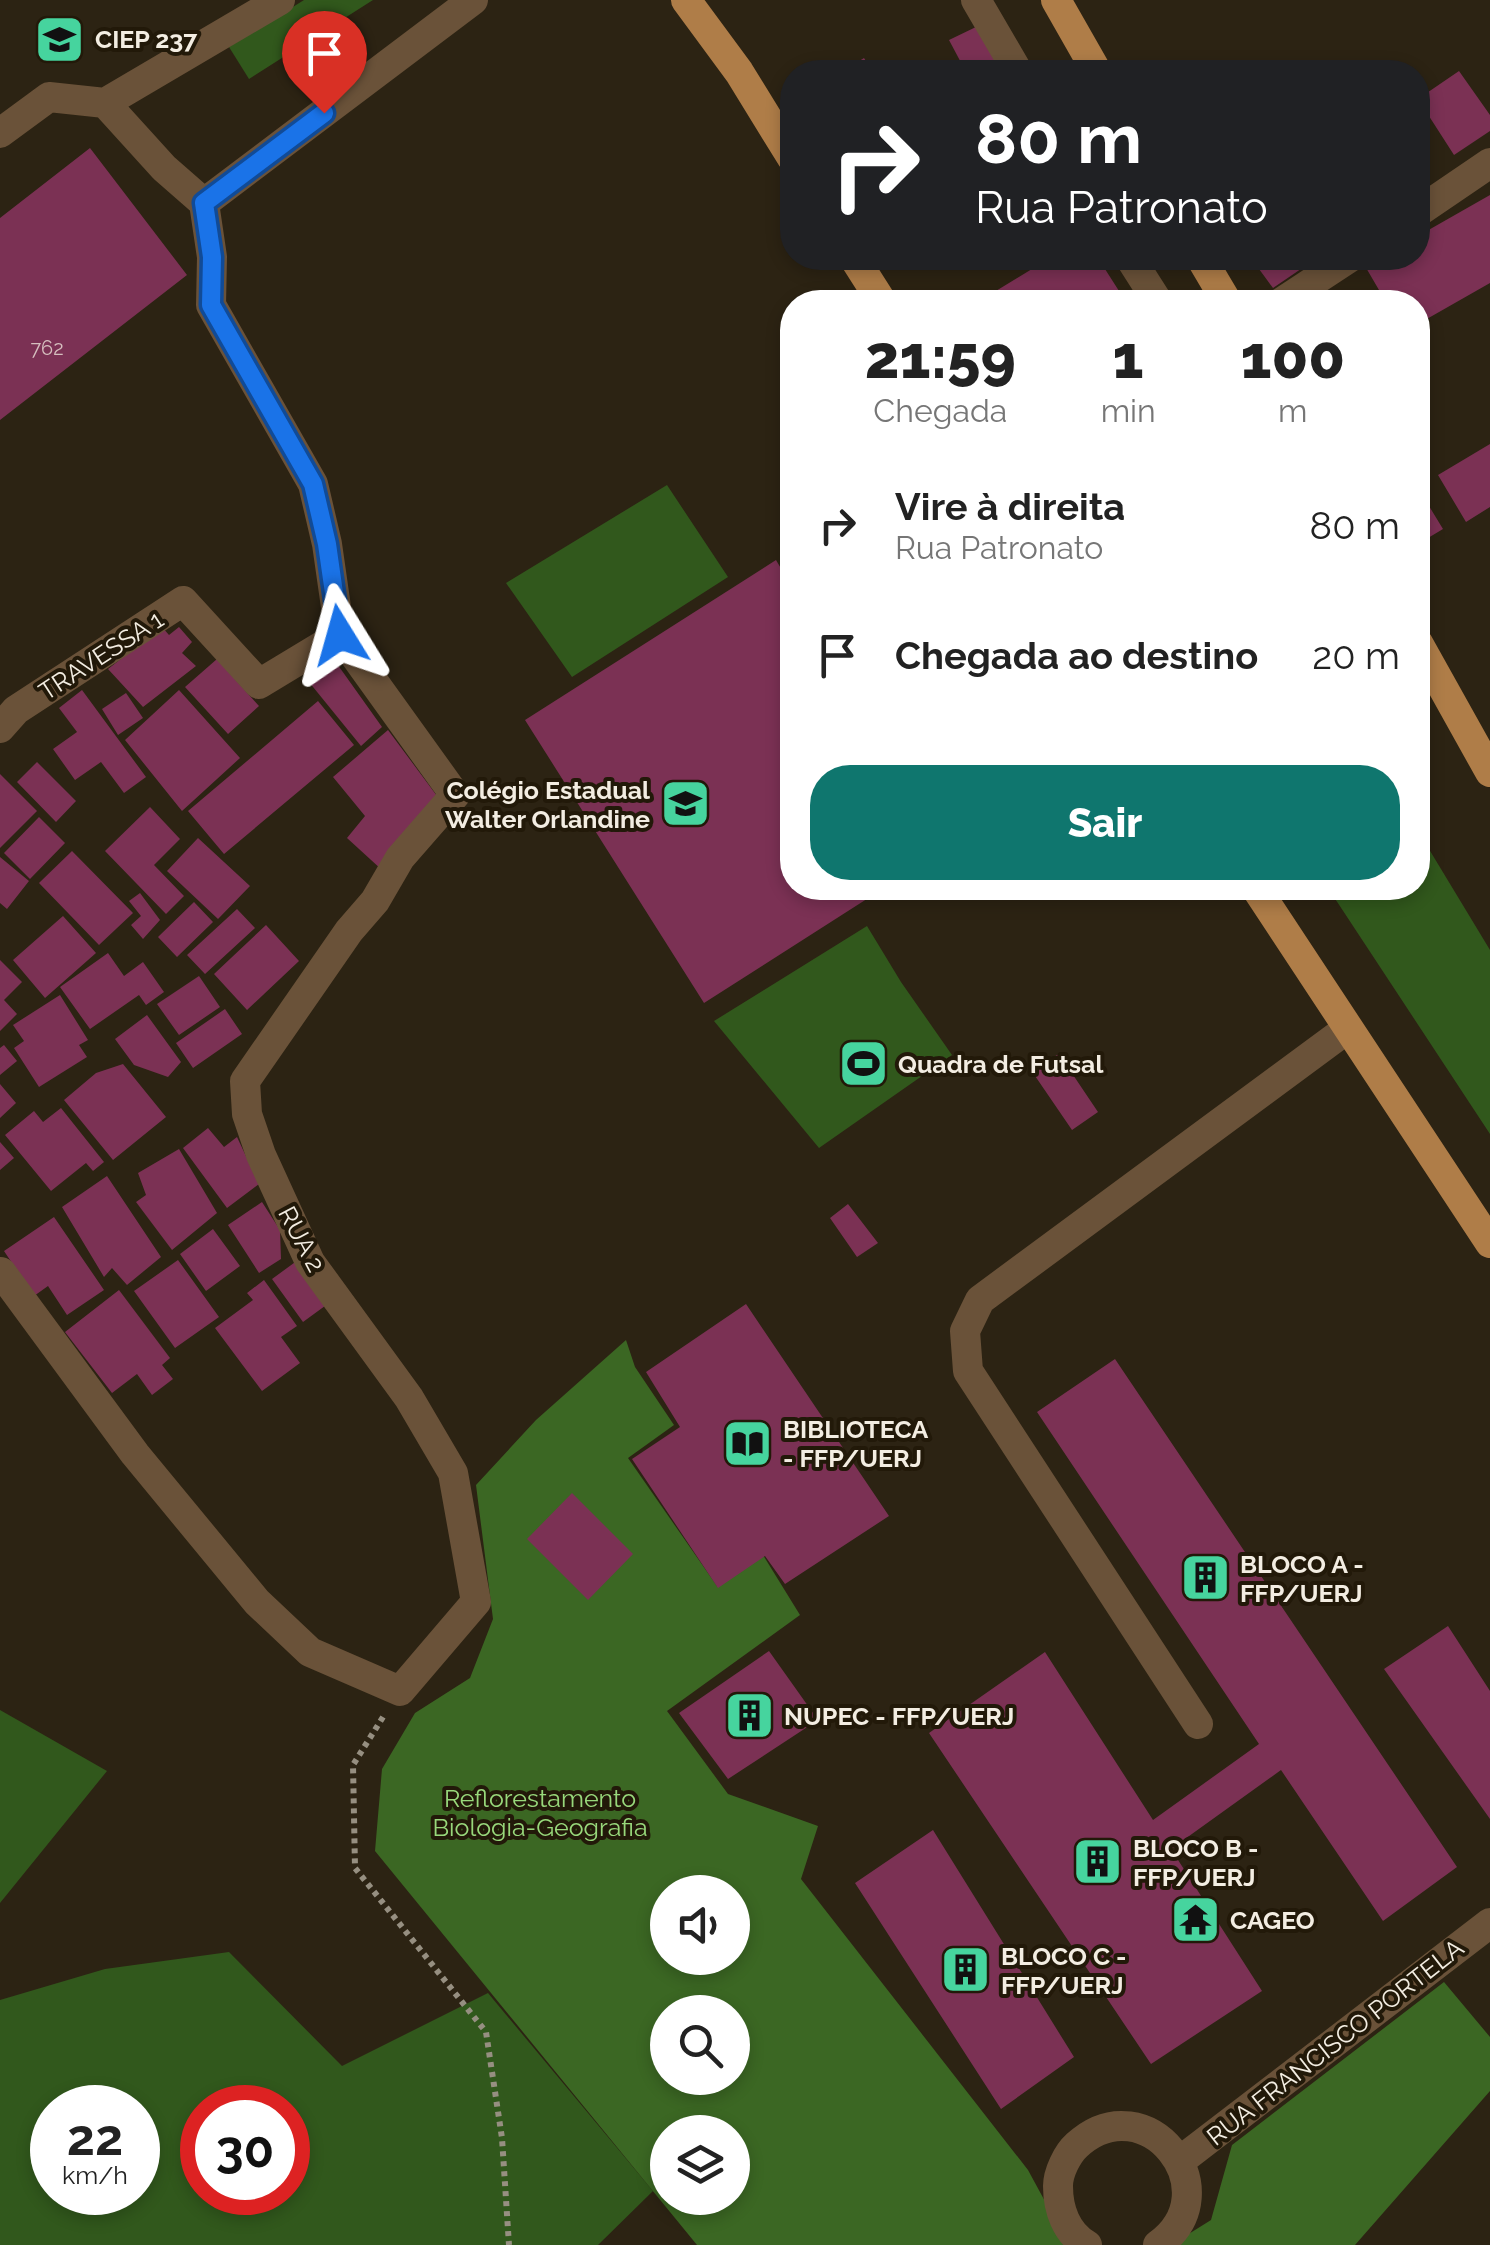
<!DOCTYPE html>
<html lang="pt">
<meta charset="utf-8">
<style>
:root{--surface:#fff;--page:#f2f2f2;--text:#222;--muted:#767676;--accent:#0f766e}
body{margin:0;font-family:Raleway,sans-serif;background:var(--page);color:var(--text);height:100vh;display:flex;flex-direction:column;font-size:38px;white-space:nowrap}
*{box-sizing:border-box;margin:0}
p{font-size:32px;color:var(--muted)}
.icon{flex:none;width:55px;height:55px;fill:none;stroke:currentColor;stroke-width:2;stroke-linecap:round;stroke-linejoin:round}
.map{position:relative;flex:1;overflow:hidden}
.details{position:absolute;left:780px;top:290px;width:650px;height:610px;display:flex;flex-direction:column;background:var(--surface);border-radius:40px;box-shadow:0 5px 15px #0003}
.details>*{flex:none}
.hud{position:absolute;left:780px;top:60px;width:650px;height:210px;border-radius:40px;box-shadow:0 5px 15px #0003;background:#202124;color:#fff;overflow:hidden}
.controls{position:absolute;left:650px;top:1875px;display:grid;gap:20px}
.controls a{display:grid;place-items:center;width:100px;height:100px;border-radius:50%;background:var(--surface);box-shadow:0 5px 15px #0003;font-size:50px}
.speed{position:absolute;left:30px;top:2085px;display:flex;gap:20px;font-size:50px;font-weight:700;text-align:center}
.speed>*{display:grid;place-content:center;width:130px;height:130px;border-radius:50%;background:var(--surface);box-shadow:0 5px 15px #0003;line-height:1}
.speed small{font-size:25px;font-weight:400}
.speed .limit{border:15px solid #d22;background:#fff;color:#111}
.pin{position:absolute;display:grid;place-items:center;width:85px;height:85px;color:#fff;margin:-102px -42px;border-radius:50% 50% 50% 0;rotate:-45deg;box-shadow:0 0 10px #0007}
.pin .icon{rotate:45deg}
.me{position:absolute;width:110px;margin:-55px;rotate:352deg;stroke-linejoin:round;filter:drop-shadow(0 0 8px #0008)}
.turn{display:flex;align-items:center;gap:35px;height:210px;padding:0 30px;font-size:45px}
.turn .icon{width:130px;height:130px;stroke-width:2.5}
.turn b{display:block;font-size:70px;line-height:85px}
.eta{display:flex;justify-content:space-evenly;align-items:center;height:170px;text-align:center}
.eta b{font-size:60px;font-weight:800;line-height:70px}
.cta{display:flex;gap:20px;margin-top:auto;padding:20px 30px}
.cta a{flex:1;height:115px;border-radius:40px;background:var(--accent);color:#fff;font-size:40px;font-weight:800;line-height:115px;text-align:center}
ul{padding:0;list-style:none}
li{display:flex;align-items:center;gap:30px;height:130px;padding:0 30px}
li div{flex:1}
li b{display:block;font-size:38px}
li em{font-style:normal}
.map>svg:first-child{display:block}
</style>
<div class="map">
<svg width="1490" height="2245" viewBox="0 0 1490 2245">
<rect width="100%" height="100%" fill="#2c2313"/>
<path fill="#31581c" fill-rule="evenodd" d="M 304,0 L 373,0 L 249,79 L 229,47 Z
M 667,485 L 728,577 L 572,677 L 506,583 Z
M 1418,831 L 1490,950 L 1490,1134 L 1328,888 L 1418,888 Z
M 867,926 L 901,982 L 952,1055 L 819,1148 L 714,1021 Z
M 0,1710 L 107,1771 L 0,1903 Z
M 229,1952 L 342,2066 L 488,1993 L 653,2191 L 598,2245 L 0,2245 L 0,2000 L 105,1969 ZM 52,2108 L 138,2108 L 138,2192 L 52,2192 ZM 202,2108 L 288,2108 L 288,2192 L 202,2192 Z"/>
<path fill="#3b6723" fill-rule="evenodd" d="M 626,1340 L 635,1367 L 674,1425 L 628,1458 L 717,1586 L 763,1555 L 800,1615 L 667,1711 L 728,1794 L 818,1826 L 801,1879 L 1028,2170 L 1066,2240 L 1075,2245 L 697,2245 L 375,1851 L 382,1769 L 415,1713 L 470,1678 L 493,1619 L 476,1485 L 536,1420 ZM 668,1892 L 732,1892 L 732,1958 L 668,1958 ZM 668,2012 L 732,2012 L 732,2078 L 668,2078 ZM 668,2132 L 732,2132 L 732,2198 L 668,2198 Z
M 1444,1982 L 1490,2037 L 1490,2091 L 1355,2245 L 1171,2245 L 1211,2220 L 1232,2145 Z"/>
<path fill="#7b3154" d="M 978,26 L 1007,72 L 966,72 L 949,40 Z
M 864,58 L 873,72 L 842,72 Z
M 1459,71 L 1490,115 L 1490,131 L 1454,155 L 1418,99 Z
M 90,148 L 187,275 L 0,420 L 0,218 Z
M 1490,195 L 1490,283 L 1418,324 L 1418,302 L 1386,302 L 1365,266 L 1379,258 L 1418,258 L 1418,236 Z
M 1050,258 L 1098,258 L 1126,302 L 989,302 L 986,297 Z
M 1251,258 L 1317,258 L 1273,288 Z
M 1490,444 L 1490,507 L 1466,522 L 1438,475 Z
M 1418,488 L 1443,529 L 1418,544 Z
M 776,560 L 792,587 L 792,888 L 884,888 L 704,1003 L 525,720 Z
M 162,627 L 169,635 L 179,627 L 192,642 L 182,653 L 196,666 L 143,707 L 108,669 Z
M 217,659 L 259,706 L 228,734 L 185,687 Z
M 335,661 L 382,727 L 361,746 L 309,682 Z
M 82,690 L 146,777 L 124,793 L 101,762 L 75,780 L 53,749 L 77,732 L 59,708 Z
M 179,690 L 240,758 L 182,811 L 125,740 Z
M 126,693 L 143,718 L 118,735 L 102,709 Z
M 318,701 L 354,745 L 224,854 L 188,811 Z
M 388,730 L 440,800 L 382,870 L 347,838 L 365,816 L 333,777 Z
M 37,762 L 76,801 L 56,822 L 17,782 Z
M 0,774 L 37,811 L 0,848 Z
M 150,807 L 180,839 L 154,865 L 184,896 L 166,914 L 105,851 Z
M 39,817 L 65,843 L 30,879 L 4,853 Z
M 198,838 L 250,886 L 218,919 L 167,871 Z
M 72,851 L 133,913 L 99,945 L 39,883 Z
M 0,857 L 29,881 L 7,909 L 0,903 Z
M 140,893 L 160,920 L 143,939 L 131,925 L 141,916 L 129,901 Z
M 194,902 L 213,922 L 177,957 L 158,937 Z
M 237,909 L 255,928 L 205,974 L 187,955 Z
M 63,916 L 96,953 L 45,998 L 13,960 Z
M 266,925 L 299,961 L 247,1010 L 214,974 Z
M 108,953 L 124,976 L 143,962 L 164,992 L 146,1005 L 139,995 L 90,1029 L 60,987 Z
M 0,960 L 22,982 L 4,1000 L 17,1014 L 0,1031 Z
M 199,976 L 220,1007 L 179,1035 L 157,1004 Z
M 60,995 L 88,1040 L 79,1045 L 87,1057 L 39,1087 L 14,1048 L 24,1041 L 13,1025 Z
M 225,1009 L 242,1034 L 193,1068 L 176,1043 Z
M 147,1015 L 181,1062 L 168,1077 L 134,1065 L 115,1039 Z
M 4,1045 L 17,1061 L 0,1075 L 0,1048 Z
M 1059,1054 L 1098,1112 L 1072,1130 L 1031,1070 Z
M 123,1064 L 166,1117 L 113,1160 L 64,1100 L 96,1073 Z
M 0,1084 L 16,1103 L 0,1118 Z
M 61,1108 L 104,1162 L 93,1171 L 86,1163 L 51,1191 L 5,1135 L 34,1111 L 43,1122 Z
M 208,1128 L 224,1147 L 237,1137 L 259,1184 L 227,1208 L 183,1148 Z
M 0,1142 L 14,1158 L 0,1170 Z
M 179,1149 L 217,1213 L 172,1250 L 136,1202 L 146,1195 L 138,1173 Z
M 107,1176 L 161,1257 L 127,1285 L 112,1268 L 104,1277 L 62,1207 Z
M 262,1202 L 280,1230 L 281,1259 L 259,1273 L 228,1225 Z
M 848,1204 L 878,1243 L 857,1257 L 830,1218 Z
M 54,1217 L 104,1290 L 67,1315 L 48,1286 L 34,1296 L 4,1251 Z
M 213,1229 L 240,1266 L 206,1291 L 180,1254 Z
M 178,1260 L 219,1317 L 175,1348 L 134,1291 Z
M 298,1260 L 329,1303 L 303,1322 L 272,1279 Z
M 264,1280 L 297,1326 L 281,1337 L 300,1363 L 262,1391 L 215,1328 L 253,1300 L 247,1293 Z
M 119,1290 L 170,1358 L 162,1365 L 173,1379 L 152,1395 L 137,1374 L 112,1393 L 65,1332 Z
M 746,1304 L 889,1516 L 785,1584 L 765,1556 L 718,1588 L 632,1459 L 680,1427 L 646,1372 Z
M 1115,1359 L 1457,1867 L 1383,1921 L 1281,1770 L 1171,1849 L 1262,1991 L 1151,2064 L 929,1733 L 1045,1652 L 1153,1820 L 1259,1744 L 1037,1412 Z
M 572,1493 L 633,1554 L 588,1600 L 527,1539 Z
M 1448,1626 L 1490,1691 L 1490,1819 L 1384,1669 Z
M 769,1651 L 818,1720 L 728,1779 L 679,1713 Z
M 933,1830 L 1074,2057 L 1001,2109 L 855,1883 Z"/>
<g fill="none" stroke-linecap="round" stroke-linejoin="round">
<path stroke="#968f81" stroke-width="6" stroke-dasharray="5 5" stroke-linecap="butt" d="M 383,1717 L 353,1765 L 355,1868 L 486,2032 L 502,2138 L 509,2245"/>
<path stroke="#6a5239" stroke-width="30" d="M 976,0 L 1018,72
M 105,103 L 280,0
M 0,133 L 49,97 L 105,103
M 204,203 L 473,0
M 1418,212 L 1490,163
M 1130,258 L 1158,302
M 1282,302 L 1349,258
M 0,728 L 16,710 L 183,601 L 259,684 L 340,635
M 1,1272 L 135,1454 L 257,1602 L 310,1652 L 400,1691 L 476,1602 L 453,1473 L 409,1398 L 310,1262 L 261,1155 L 247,1114 L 245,1081 L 349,931 L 375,901 L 400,858 L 455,795 L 340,635 L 327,544 L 313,484 L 211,305 L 212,257 L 204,203 L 164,168 L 105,103
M 1198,1724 L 968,1371 L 965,1331 L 980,1300 L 1347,1029
M 1180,2161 L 1490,1923
M 1087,2245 C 1066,2233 1058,2209 1058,2186 C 1058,2173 1067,2154 1077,2145 C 1146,2082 1233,2191 1158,2245"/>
<path stroke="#af7d48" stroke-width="30" d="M 686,0 L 739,72 L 792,158
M 1056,0 L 1097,72
M 854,258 L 882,302
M 1201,258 L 1227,302
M 1418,643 L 1490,772
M 1256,888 L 1490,1243"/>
</g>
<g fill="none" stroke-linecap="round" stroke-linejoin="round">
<defs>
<path id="route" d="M 324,113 L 204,203 L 212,257 L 211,305 L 313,484 L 327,544 L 340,635"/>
</defs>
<use href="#route" stroke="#114b97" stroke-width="25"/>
<use href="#route" stroke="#1a73e8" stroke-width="18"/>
</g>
<defs>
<symbol id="school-square" viewBox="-11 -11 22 22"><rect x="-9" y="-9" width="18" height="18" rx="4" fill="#46d49e" stroke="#221909"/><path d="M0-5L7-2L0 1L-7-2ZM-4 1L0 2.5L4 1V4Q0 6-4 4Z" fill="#111"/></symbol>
<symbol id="stadium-square" viewBox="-11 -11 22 22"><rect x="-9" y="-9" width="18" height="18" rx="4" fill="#46d49e" stroke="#221909"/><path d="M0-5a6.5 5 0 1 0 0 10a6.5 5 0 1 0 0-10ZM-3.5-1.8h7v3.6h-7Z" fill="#111"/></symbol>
<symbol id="library-square" viewBox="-11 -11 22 22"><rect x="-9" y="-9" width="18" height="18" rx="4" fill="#46d49e" stroke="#221909"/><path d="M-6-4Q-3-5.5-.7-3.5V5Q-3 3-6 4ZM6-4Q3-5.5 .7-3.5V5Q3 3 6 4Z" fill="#111"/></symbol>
<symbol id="building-square" viewBox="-11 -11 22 22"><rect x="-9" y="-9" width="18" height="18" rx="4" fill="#46d49e" stroke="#221909"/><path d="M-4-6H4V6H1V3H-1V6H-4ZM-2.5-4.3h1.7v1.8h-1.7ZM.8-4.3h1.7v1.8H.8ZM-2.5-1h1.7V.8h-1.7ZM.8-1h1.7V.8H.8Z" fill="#111"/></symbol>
<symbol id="temple-square" viewBox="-11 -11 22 22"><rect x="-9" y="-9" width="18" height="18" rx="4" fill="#46d49e" stroke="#221909"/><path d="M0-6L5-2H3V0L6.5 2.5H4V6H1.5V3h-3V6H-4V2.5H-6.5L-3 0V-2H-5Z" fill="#111"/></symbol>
</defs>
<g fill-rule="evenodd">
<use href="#school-square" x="32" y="12" width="55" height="55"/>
<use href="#school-square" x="658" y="776" width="55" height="55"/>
<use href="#stadium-square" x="836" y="1036" width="55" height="55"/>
<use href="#library-square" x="720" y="1416" width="55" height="55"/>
<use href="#building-square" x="1178" y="1550" width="55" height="55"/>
<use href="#building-square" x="722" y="1688" width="55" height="55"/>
<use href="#building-square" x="1070" y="1834" width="55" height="55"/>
<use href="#temple-square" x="1168" y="1892" width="55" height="55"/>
<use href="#building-square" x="938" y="1942" width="55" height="55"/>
</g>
<g text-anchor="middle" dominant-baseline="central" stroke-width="8" stroke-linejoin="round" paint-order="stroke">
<g font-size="20" fill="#d5bebe">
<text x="47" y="348">762</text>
</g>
<g font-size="25" font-weight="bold" fill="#f3ede2" stroke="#221909" text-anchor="start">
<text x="95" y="39">CIEP 237</text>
<text x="650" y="790" text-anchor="end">Colégio Estadual<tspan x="650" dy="29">Walter Orlandine</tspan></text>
<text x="898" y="1064">Quadra de Futsal</text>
<text x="783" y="1429">BIBLIOTECA<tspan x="783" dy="29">- FFP/UERJ</tspan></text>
<text x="1240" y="1564">BLOCO A -<tspan x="1240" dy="29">FFP/UERJ</tspan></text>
<text x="784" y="1716">NUPEC - FFP/UERJ</text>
<text x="1133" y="1848">BLOCO B -<tspan x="1133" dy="29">FFP/UERJ</tspan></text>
<text x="1230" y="1920">CAGEO</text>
<text x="1001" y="1956">BLOCO C -<tspan x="1001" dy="29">FFP/UERJ</tspan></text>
</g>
<g font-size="25" fill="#f3ede2" stroke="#221909">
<text transform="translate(101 655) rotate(-33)">TRAVESSA 1</text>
<text transform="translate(302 1239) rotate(62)">RUA 2</text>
<text transform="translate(1335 2042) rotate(-38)">RUA FRANCISCO PORTELA</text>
</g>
<g font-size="25" fill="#98d87b" stroke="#221909">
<text x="540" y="1798">Reflorestamento<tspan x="540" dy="29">Biologia-Geografia</tspan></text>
</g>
</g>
</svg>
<div class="controls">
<a><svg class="icon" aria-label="sound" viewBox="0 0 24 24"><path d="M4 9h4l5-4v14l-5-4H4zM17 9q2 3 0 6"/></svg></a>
<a><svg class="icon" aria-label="search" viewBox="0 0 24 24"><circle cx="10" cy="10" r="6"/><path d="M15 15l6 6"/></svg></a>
<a><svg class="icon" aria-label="layers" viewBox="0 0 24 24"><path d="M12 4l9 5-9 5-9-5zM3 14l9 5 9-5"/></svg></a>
</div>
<div class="speed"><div>22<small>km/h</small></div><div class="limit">30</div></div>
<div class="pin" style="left:324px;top:113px;background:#d93025"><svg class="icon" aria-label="arrive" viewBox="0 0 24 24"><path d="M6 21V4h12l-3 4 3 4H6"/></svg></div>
<svg class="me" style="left:340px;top:635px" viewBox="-20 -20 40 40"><path d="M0-17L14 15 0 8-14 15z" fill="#1a73e8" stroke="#fff" stroke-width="4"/></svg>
<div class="hud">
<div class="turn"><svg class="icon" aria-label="right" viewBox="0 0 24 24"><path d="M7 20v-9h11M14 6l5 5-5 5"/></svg><div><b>80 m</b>Rua Patronato</div></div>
</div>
<section class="details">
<div class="eta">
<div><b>21:59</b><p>Chegada</p></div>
<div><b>1</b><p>min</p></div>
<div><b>100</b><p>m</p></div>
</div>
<ul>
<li><svg class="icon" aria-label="right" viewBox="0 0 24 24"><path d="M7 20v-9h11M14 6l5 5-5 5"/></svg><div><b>Vire à direita</b><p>Rua Patronato</p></div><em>80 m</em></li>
<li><svg class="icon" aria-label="arrive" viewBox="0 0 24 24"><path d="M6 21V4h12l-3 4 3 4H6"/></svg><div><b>Chegada ao destino</b></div><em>20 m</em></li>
</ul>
<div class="cta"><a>Sair</a></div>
</section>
</div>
